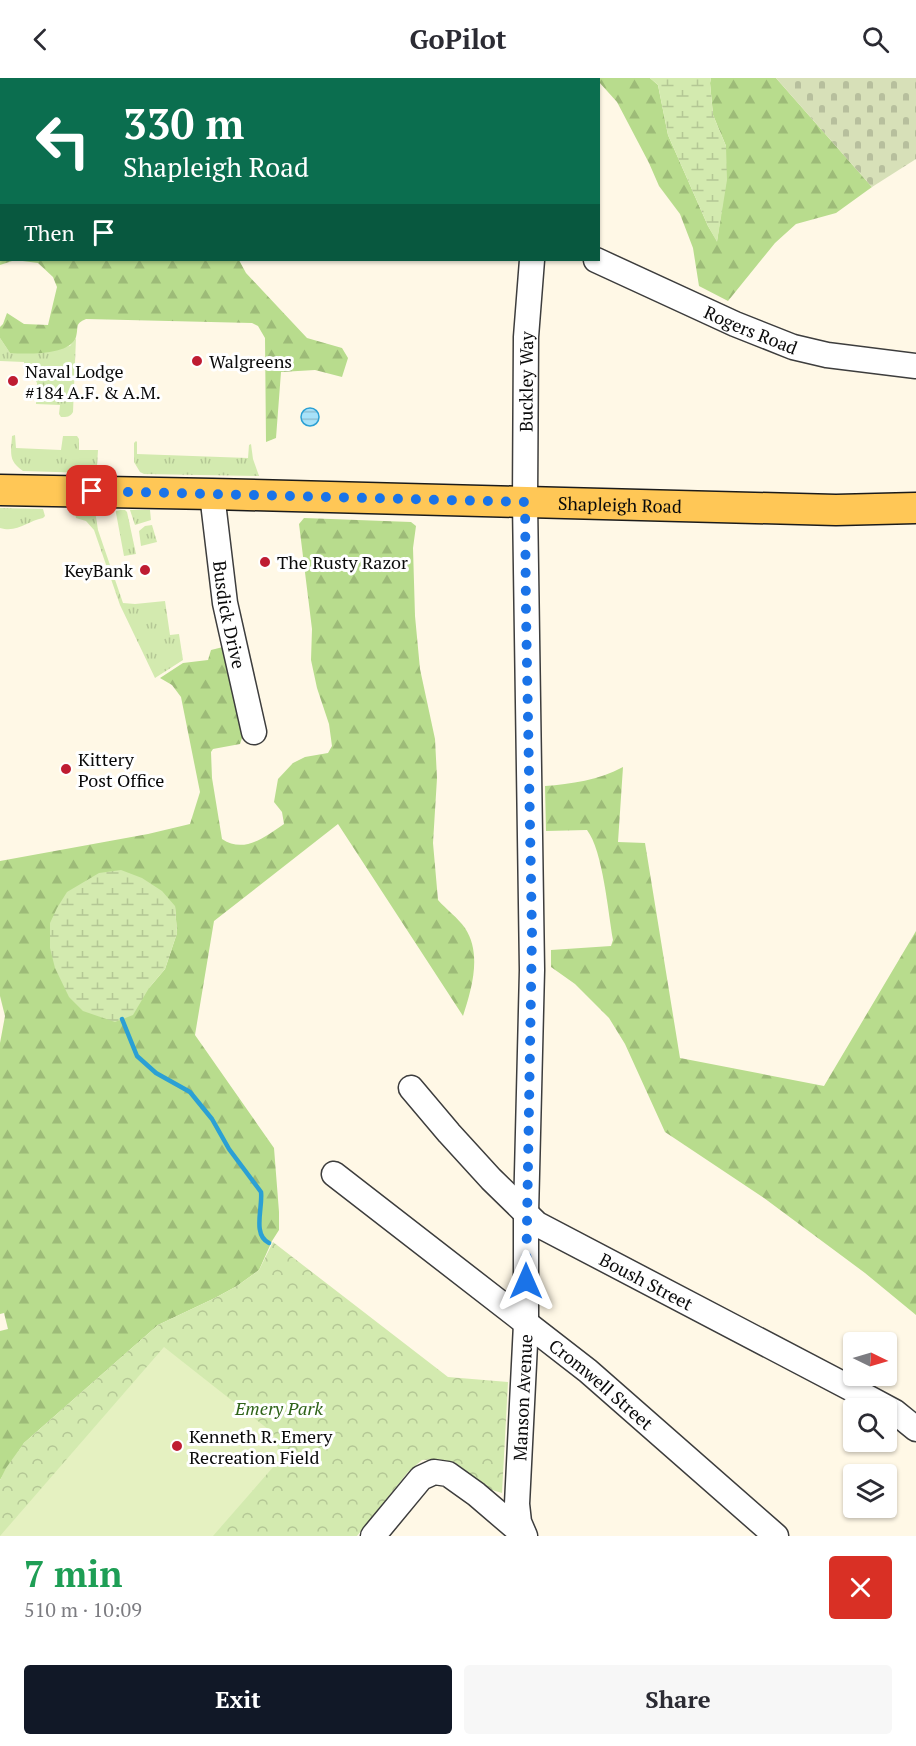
<!DOCTYPE html>
<meta charset="utf-8">
<style>
:root{--surface:#fff;--page:#f7f7f7;--text:#2b2b33;--muted:#7c7c81;--accent:#111827}
body{margin:0;font-family:"PT Serif",serif;background:var(--page);color:var(--text);height:100vh;display:flex;flex-direction:column;font-size:22px;white-space:nowrap}
*{box-sizing:border-box;margin:0}
p{font-size:20px;color:var(--muted)}
.icon{flex:none;width:33px;height:33px;fill:none;stroke:currentColor;stroke-width:2;stroke-linecap:round;stroke-linejoin:round}
.map{position:relative;height:1458px;overflow:hidden}
.sheet{display:flex;flex-direction:column;background:var(--surface);flex:1}
.sheet>*{flex:none}
.banner{position:absolute;left:0px;top:0px;width:600px;height:183px;box-shadow:0 2px 4px #0004;background:#0b6e4f;color:#fff;overflow:hidden}
.needle{width:39px;rotate:95deg}
.controls{position:absolute;left:843px;top:1254px;display:grid;gap:12px}
.controls a{display:grid;place-items:center;width:54px;height:54px;border-radius:6px;background:var(--surface);box-shadow:0 2px 4px #0004;font-size:30px}
.pin{position:absolute;display:grid;place-items:center;width:51px;height:51px;color:#fff;margin:-26px;border-radius:12px;box-shadow:0 3px 9px #0006}
.me{position:absolute;width:66px;margin:-33px;rotate:0deg;stroke-linejoin:round;filter:drop-shadow(0 0 4px #0008)}
.turn{display:flex;align-items:center;gap:21px;height:126px;padding:0 24px;font-size:27px}
.turn .icon{width:78px;height:78px;stroke-width:2.5}
.turn b{display:block;font-size:42px;line-height:51px}
.then{display:flex;align-items:center;height:57px;padding:0 24px;background:#0003;gap:12px;font-size:22px}
.round{display:grid;place-items:center;flex:none;width:63px;height:63px;border-radius:6px;background:var(--page)}
.headline{display:flex;align-items:center;justify-content:space-between;height:102px;padding:0 24px}
h1{font-size:36px;font-weight:700;line-height:45px;color:#1e9e55}
.primary-button{display:flex;gap:12px;margin-top:auto;padding:12px 24px}
.primary-button a{flex:1;height:69px;border-radius:6px;background:var(--accent);color:#fff;font-size:24px;font-weight:700;line-height:69px;text-align:center}
.primary-button a+a{background:var(--page);color:var(--text)}
header{display:flex;justify-content:space-between;align-items:center;height:78px;padding:0 24px;background:var(--surface);font-size:27px;font-weight:700}
.map>svg:first-child{display:block}
</style>
<header><svg class="icon" aria-label="back" viewBox="0 0 24 24"><path d="M15 5l-7 7 7 7"/></svg>GoPilot<svg class="icon" aria-label="search" viewBox="0 0 24 24"><circle cx="10" cy="10" r="6"/><path d="M15 15l6 6"/></svg></header>
<div class="map">
<svg width="916" height="1458" viewBox="0 0 916 1458">
<defs>
<pattern id="grass-tufts" width="24" height="20" patternUnits="userSpaceOnUse" patternTransform="scale(1.5)"><rect width="24" height="20" fill="#d3eaaf"/><path d="M3 7l-1-3M5 7V3M7 7l1-3M15 17l-1-3M17 17v-4M19 17l1-3" fill="none" stroke="#b4c795"/></pattern>
<pattern id="forest-firs" width="22" height="20" patternUnits="userSpaceOnUse" patternTransform="scale(1.5)"><rect width="22" height="20" fill="#b8dc8d"/><path d="M5 1l3.5 6h-7zM16 11l3.5 6h-7z" fill="#9dbb78"/></pattern>
<pattern id="wetland-marsh" width="20" height="14" patternUnits="userSpaceOnUse" patternTransform="scale(1.5)"><rect width="20" height="14" fill="#d3eaaf"/><path d="M1 5h8M5 5V1M11 12h8M15 12V8" fill="none" stroke="#b4c795"/></pattern>
<pattern id="cemetery-stones" width="16" height="16" patternUnits="userSpaceOnUse" patternTransform="scale(1.5)"><rect width="16" height="16" fill="#d7e0b8"/><path d="M2 7V4a2 2 0 0 1 4 0v3zM10 15v-3a2 2 0 0 1 4 0v3z" fill="#b7bf9d"/></pattern>
<pattern id="park-crowns" width="20" height="18" patternUnits="userSpaceOnUse" patternTransform="scale(1.5)"><rect width="20" height="18" fill="#d3eaaf"/><path d="M2 6a3 3 0 1 1 6 0M12 15a3 3 0 1 1 6 0" fill="none" stroke="#b4c795"/></pattern>
<pattern id="water-rules" width="6" height="5" patternUnits="userSpaceOnUse" patternTransform="scale(1.5)"><rect width="6" height="5" fill="#a8e2f9"/><path d="M0 2.5h6" fill="none" stroke="#8fc1d4"/></pattern>
</defs>
<rect width="100%" height="100%" fill="#fff8e6"/>
<path fill="url(#grass-tufts)" d="M 0,260 L 10,275 L 70,268 L 76,260 L 73,334 C 70,339 67,339 61,339 L 59,336 L 60,327 L 36,326 L 37,305 L 35,301 L 32,300 L 32,289 L 24,288 L 24,284 L 0,283 Z
M 15,357 L 16,370 L 61,372 L 63,358 L 77,358 L 79,361 L 79,372 L 98,372 L 97,388 L 88,395 L 23,393 C 8,383 11,375 12,358 Z
M 136,363 L 137,364 L 137,376 L 248,380 L 249,367 L 251,366 L 253,381 L 259,398 L 144,396 L 140,394 L 134,384 L 134,365 Z
M 0,430 L 43,431 L 45,438 L 43,440 C 27,443 18,455 0,450 Z
M 76,431 L 93,432 L 95,433 L 98,452 L 123,525 L 135,526 L 165,523 L 170,557 L 179,556 L 183,582 L 155,600 L 120,527 L 94,452 L 86,443 L 76,440 L 75,433 Z
M 120,432 L 125,432 L 127,434 L 136,476 L 124,478 L 116,435 L 116,433 Z
M 130,432 L 150,432 L 151,442 L 135,447 Z
M 152,447 L 157,464 L 141,468 L 139,453 L 145,448 Z"/>
<path fill="url(#forest-firs)" fill-rule="evenodd" d="M 0,0 L 20,0 L 20,1 L 2,2 L 2,182 L 239,182 L 246,195 L 307,260 L 342,270 L 348,280 L 342,299 L 315,292 L 281,294 L 276,360 L 266,364 L 265,260 L 258,248 L 252,245 L 86,241 C 74,246 79,249 76,259 C 70,278 25,276 10,275 L 0,260 L 0,249 L 3,246 L 7,235 L 24,246 L 48,247 L 57,209 L 53,199 L 38,185 L 15,182 L 0,187 Z
M 595,0 L 650,0 L 658,7 L 668,57 L 708,148 L 717,163 L 722,130 L 726,68 L 713,37 L 710,5 L 711,0 L 776,0 L 872,109 L 836,135 L 796,146 L 775,165 L 728,223 L 699,208 L 693,170 L 680,136 L 659,108 L 649,85 L 617,24 L 599,4 L 598,2 Z
M 304,440 L 411,444 L 416,448 L 413,470 L 415,538 L 420,591 L 435,661 L 437,700 L 433,765 L 438,822 C 446,831 458,840 465,850 C 482,876 472,910 463,938 L 338,746 L 214,843 L 195,957 L 274,1070 L 279,1134 L 279,1152 L 272,1163 L 259,1192 L 237,1208 L 215,1220 L 158,1247 L 24,1365 L 0,1402 L 0,1253 L 8,1251 L 4,1235 L 0,1236 L 0,965 L 5,938 L 0,918 L 0,783 L 148,756 L 190,746 L 200,714 L 181,619 L 172,607 L 160,600 L 183,585 L 208,582 L 211,572 L 223,569 L 243,657 L 240,666 L 213,671 L 211,674 L 212,700 L 222,761 C 244,776 265,759 284,746 L 282,734 L 274,724 L 278,701 L 293,685 L 305,679 L 328,675 L 332,668 L 329,646 L 317,610 L 311,582 L 312,551 L 299,446 ZM 175,828 L 177,855 L 165,891 L 149,910 Z
M 623,689 L 618,764 L 645,765 L 680,980 L 824,1008 L 916,853 L 916,1237 L 865,1195 L 764,1120 L 665,1054 L 625,966 L 609,940 L 575,906 L 551,889 L 551,872 L 611,868 L 613,862 C 608,834 603,773 587,752 L 546,753 L 545,708 C 571,706 599,702 623,689 Z"/>
<path fill="url(#wetland-marsh)" d="M 650,0 L 711,0 L 710,5 L 713,37 L 726,68 L 727,102 L 717,164 L 708,148 L 668,57 L 658,7 Z
M 121,792 L 142,800 L 162,813 L 175,828 L 177,855 L 165,891 L 149,910 L 133,937 L 115,944 L 83,933 L 69,919 L 55,890 L 50,870 L 50,845 L 57,830 L 67,814 L 99,795 Z"/>
<path fill="url(#cemetery-stones)" d="M 776,0 L 916,0 L 916,81 L 872,109 Z"/>
<path fill="url(#park-crowns)" d="M 273,1164 L 448,1299 L 508,1304 L 502,1415 L 492,1412 L 454,1384 L 437,1381 L 422,1382 L 408,1394 L 357,1458 L 0,1458 L 0,1402 L 6,1390 L 24,1365 L 158,1247 L 215,1220 L 237,1208 L 259,1192 Z"/>
<path fill="#e5f1c1" d="M 164,1269 L 273,1355 L 281,1380 L 213,1458 L 0,1458 Z"/>
<path fill="url(#water-rules)" stroke="#2ba0d4" stroke-width="1.5" d="M301 339a9 9 0 1 1 18 0a9 9 0 1 1-18 0Z"/>
<g fill="none" stroke-linecap="round" stroke-linejoin="round">
<path stroke="#2ba0d4" stroke-width="4.5" d="M 122,941 L 137,978 L 156,995 L 190,1014 L 212,1041 L 229,1071 L 261,1114 C 263,1129 252,1157 269,1165"/>
<defs>
<g id="minor">
<path d="M 311,0 L 312,2"/>
<path d="M 29,2 L 29,0"/>
<path d="M 486,2 L 487,0"/>
<path id="s1" d="M 596,182 L 735,246 L 793,269 L 827,277 L 916,288"/>
<path id="s2" d="M 212,416 L 225,525 L 254,654"/>
<path id="s3" d="M 411,1010 L 449,1055 L 491,1101 L 537,1146 L 852,1311 L 895,1334 L 916,1351"/>
<path id="s4" d="M 334,1096 L 588,1293 L 776,1458"/>
<path d="M 373,1458 L 421,1400 L 434,1394 L 448,1396 L 476,1416 L 524,1457 L 523,1458"/>
<path id="s5" d="M 525,1458 L 519,1444 L 517,1426 L 526,1246 L 526,1136 L 532,892 L 525,424 L 526,259 L 532,182"/>
</g>
<g id="major">
<path id="s6" d="M 0,412 L 212,416 L 836,432 L 916,430"/>
</g>
</defs>
<use href="#minor" stroke="#3d3d3d" stroke-width="27"/>
<use href="#major" stroke="#1b1b1b" stroke-width="33"/>
<use href="#minor" stroke="#fff" stroke-width="24"/>
<use href="#major" stroke="#ffc756" stroke-width="30"/>
</g>
<g fill="none" stroke-linecap="round" stroke-linejoin="round">
<path stroke="#1a73e8" stroke-width="10" stroke-dasharray="0 18" d="M 92,413 L 525,424 L 526,534 L 532,855 L 526,1203"/>
</g>
<g fill="#bf1c32" stroke="#fff" stroke-width="2">
<circle cx="197" cy="283" r="6"/>
<circle cx="13" cy="303" r="6"/>
<circle cx="265" cy="484" r="6"/>
<circle cx="145" cy="492" r="6"/>
<circle cx="66" cy="691" r="6"/>
<circle cx="177" cy="1368" r="6"/>
</g>
<g text-anchor="middle" dominant-baseline="central" stroke-width="6" stroke-linejoin="round" paint-order="stroke">
<g font-size="18" fill="#0a0a0a" stroke="#fff">
<text stroke="none"><textPath href="#s1" startOffset="170">Rogers Road</textPath></text>
<text stroke="none"><textPath href="#s5" startOffset="1156">Buckley Way</textPath></text>
<text stroke="none"><textPath href="#s6" startOffset="620">Shapleigh Road</textPath></text>
<text stroke="none"><textPath href="#s2" startOffset="122">Busdick Drive</textPath></text>
<text stroke="none"><textPath href="#s3" startOffset="309">Boush Street</textPath></text>
<text stroke="none"><textPath href="#s4" startOffset="340">Cromwell Street</textPath></text>
<text stroke="none"><textPath href="#s5" startOffset="140">Manson Avenue</textPath></text>
</g>
<g font-size="18" fill="#0a0a0a" stroke="#fff" text-anchor="start">
<text x="209" y="283">Walgreens</text>
<text x="25" y="293">Naval Lodge<tspan x="25" dy="21">#184 A.F. &amp; A.M.</tspan></text>
<text x="277" y="484">The Rusty Razor</text>
<text x="133" y="492" text-anchor="end">KeyBank</text>
<text x="78" y="681">Kittery<tspan x="78" dy="21">Post Office</tspan></text>
<text x="189" y="1358">Kenneth R. Emery<tspan x="189" dy="21">Recreation Field</tspan></text>
</g>
<g font-size="18" font-style="italic" fill="#2e6318" stroke="#fff">
<text x="279" y="1330">Emery Park</text>
</g>
</g>
</svg>
<div class="controls">
<a><svg class="needle" viewBox="-14 -14 28 28"><path d="M0-13l5 13h-10z" fill="#e53935"/><path d="M0 13l5-13h-10z" fill="#7c7c81"/></svg></a>
<a><svg class="icon" aria-label="search" viewBox="0 0 24 24"><circle cx="10" cy="10" r="6"/><path d="M15 15l6 6"/></svg></a>
<a><svg class="icon" aria-label="layers" viewBox="0 0 24 24"><path d="M12 4l9 5-9 5-9-5zM3 14l9 5 9-5"/></svg></a>
</div>
<div class="pin" style="left:92px;top:413px;background:#d93025"><svg class="icon" aria-label="arrive" viewBox="0 0 24 24"><path d="M6 21V4h12l-3 4 3 4H6"/></svg></div>
<svg class="me" style="left:526px;top:1203px" viewBox="-20 -20 40 40"><path d="M0-17L14 15 0 8-14 15z" fill="#1a73e8" stroke="#fff" stroke-width="4"/></svg>
<div class="banner">
<div class="turn"><svg class="icon" aria-label="left" viewBox="0 0 24 24"><path d="M17 20v-9H6M10 6l-5 5 5 5"/></svg><div><b>330 m</b>Shapleigh Road</div></div>
<div class="then">Then<svg class="icon" aria-label="arrive" viewBox="0 0 24 24"><path d="M6 21V4h12l-3 4 3 4H6"/></svg></div>
</div>
</div>
<section class="sheet">
<div class="headline"><div><h1>7 min</h1><p>510 m · 10:09</p></div><a class="round" style="background:#d93025;color:#fff"><svg class="icon" aria-label="close" viewBox="0 0 24 24"><path d="M6 6l12 12M18 6L6 18"/></svg></a></div>
<div class="primary-button"><a>Exit</a><a>Share</a></div>
</section>
